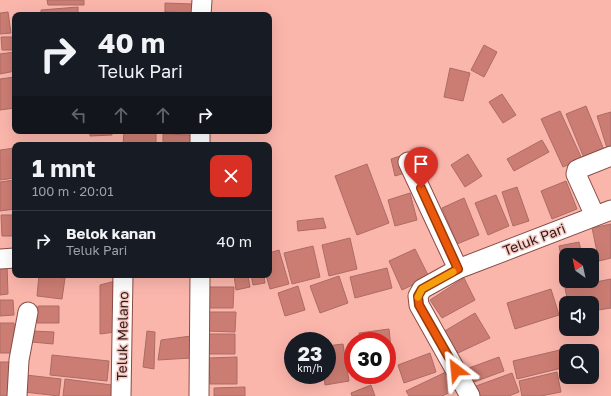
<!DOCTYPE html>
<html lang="id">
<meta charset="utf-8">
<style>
:root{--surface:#171b24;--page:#20242c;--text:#f1f3f6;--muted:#9ea1a6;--line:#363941}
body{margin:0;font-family:"Golos Text",sans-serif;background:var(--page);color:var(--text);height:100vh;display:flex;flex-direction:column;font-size:15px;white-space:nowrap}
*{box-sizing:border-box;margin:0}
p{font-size:13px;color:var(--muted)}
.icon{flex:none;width:22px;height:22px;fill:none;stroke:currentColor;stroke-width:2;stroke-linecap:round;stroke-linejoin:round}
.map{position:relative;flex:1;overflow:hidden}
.details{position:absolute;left:12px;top:142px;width:260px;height:136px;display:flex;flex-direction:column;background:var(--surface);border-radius:8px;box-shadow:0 4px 16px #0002}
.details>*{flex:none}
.banner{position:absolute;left:12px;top:12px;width:260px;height:122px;border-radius:8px;box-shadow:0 4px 16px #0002;background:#171b24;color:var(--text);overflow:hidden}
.needle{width:26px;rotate:327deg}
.controls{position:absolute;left:559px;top:248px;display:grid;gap:8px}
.controls a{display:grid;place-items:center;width:40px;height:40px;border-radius:8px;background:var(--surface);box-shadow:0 4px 16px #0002;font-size:20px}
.speed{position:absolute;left:284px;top:332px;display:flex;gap:8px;font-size:20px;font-weight:700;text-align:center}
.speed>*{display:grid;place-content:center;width:52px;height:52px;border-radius:50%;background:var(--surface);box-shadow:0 4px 16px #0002;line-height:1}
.speed small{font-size:10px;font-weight:400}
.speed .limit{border:6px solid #d22;background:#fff;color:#111}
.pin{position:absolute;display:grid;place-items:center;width:34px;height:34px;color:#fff;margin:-41px -17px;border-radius:50% 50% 50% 0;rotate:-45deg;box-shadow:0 0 4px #0007}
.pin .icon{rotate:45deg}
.me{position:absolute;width:44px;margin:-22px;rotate:331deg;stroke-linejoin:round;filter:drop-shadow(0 0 3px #0008)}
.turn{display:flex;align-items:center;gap:14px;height:84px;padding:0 20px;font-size:18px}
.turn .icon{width:52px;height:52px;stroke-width:2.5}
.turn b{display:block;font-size:28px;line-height:34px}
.lanes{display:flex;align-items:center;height:38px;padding:0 20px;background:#0003;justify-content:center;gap:20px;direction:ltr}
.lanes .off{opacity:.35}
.round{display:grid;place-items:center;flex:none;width:42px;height:42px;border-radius:8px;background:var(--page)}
.overview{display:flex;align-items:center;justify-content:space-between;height:68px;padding:0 20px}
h1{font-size:24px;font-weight:700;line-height:30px}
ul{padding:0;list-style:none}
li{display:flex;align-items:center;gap:12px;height:60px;padding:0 20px;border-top:1px solid var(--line)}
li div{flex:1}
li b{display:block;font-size:15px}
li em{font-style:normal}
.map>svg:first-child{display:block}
</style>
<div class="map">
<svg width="611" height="396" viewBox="0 0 611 396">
<rect width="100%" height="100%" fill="#fbb6ac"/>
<path fill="#cc7d73" stroke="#ab6c64" d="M 47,0 L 84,0 L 84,5 L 48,5 Z
M 165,3 L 193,4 L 193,13 L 165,12 Z
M 78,7 L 78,15 L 41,15 L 41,10 Z
M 8,12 L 11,33 L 0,34 L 0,13 Z
M 1,37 L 15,37 L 15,50 L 2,50 Z
M 484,45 L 497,52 L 484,77 L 471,70 Z
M 15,52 L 15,71 L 0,74 L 0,54 Z
M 450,68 L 470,73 L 463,101 L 444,97 Z
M 15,77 L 15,108 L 0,110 L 0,79 Z
M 502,94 L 516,115 L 503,123 L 489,102 Z
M 586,106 L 604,150 L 584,158 L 566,114 Z
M 560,111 L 582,159 L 563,167 L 541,119 Z
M 611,112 L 611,147 L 607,148 L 597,116 Z
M 90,131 L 112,131 L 112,135 L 90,136 Z
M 124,131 L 156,131 L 156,145 L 123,145 Z
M 163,134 L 192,135 L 191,145 L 163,145 Z
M 542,140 L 549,152 L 514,171 L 507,159 Z
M 15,148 L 15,178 L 0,180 L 0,150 Z
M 468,154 L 482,176 L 465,187 L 451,165 Z
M 400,156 L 405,173 L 395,176 L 391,159 Z
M 367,164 L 389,223 L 357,235 L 335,176 Z
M 15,180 L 15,209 L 0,211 L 0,182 Z
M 566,181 L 577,209 L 552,219 L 541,191 Z
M 517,187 L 529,221 L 513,226 L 502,192 Z
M 410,193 L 417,220 L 395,226 L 388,200 Z
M 496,195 L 509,226 L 488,235 L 475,203 Z
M 464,198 L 479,235 L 457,244 L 442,208 Z
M 1,215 L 15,215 L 15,236 L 2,236 Z
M 323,218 L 326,228 L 298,231 L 297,221 Z
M 611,224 L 611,258 L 599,261 L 592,228 Z
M 350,238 L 357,269 L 329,276 L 322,245 Z
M 579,242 L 582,255 L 566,255 L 566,281 L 572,281 L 566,282 L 559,246 Z
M 313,246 L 320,277 L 292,284 L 284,253 Z
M 415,249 L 429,277 L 402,290 L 389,261 Z
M 279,250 L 289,284 L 270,289 L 266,275 L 269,275 L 269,253 Z
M 0,265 L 7,265 L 8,294 L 0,295 Z
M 387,268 L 392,288 L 355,298 L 350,277 Z
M 39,275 L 65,278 L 62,299 L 37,296 Z
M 234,275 L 248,275 L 250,287 L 236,290 Z
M 251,275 L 264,275 L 265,283 L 253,285 Z
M 339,276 L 348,303 L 320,313 L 310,286 Z
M 464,278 L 475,300 L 442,318 L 430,300 Z
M 611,279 L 611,308 L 592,311 L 592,303 L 568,303 L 565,288 Z
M 115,281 L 115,332 L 100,334 L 100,285 Z
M 298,286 L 305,310 L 285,316 L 278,293 Z
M 207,287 L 234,287 L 233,308 L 206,308 Z
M 551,289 L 559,315 L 515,329 L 507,303 Z
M 0,300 L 13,300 L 14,315 L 0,316 Z
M 38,306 L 59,306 L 59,323 L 37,323 Z
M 207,312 L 236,312 L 235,332 L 206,331 Z
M 475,313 L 490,338 L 458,353 L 443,332 Z
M 0,323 L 14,323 L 16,353 L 0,353 Z
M 389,329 L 391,348 L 387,348 L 387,341 L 360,341 L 359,333 Z
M 32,331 L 54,332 L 53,344 L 32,342 Z
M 147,331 L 155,332 L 154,369 L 143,367 Z
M 205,334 L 235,334 L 235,354 L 205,354 Z
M 191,336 L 191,358 L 158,360 L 161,340 Z
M 343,344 L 349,381 L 325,385 L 324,375 L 327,375 L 327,346 Z
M 564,349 L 566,367 L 517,379 L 513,361 Z
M 430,353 L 436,372 L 404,383 L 398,365 Z
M 52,355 L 109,361 L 107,381 L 50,375 Z
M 237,357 L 237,384 L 210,384 L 209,358 Z
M 499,357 L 504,371 L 474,382 L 469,368 Z
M 0,362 L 13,362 L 14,396 L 0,396 Z
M 448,371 L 457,389 L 442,396 L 409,396 L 406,391 Z
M 557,372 L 561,392 L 541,396 L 522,396 L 519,381 Z
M 512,373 L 519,392 L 509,396 L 480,396 L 476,386 Z
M 26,375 L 61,379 L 59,396 L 24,392 Z
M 65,379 L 112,385 L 111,396 L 63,396 Z
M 371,385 L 375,396 L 352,396 L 351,393 Z
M 245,387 L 245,396 L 214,396 L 214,388 Z"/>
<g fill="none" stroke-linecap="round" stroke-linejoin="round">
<defs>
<path id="street" d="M 201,15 L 202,0
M 200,131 L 200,145
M 408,162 L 458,269
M 595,216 L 576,174 L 577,170 L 581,168 L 611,156
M 0,259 L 15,258
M 17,396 L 19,360 L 28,312
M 121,396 L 123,275
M 199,396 L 200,275
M 470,396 L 419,305 L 418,296 L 422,289 L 458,269 L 611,210"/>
</defs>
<use href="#street" stroke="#884c45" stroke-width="21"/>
<use href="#street" stroke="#fff" stroke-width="19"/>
</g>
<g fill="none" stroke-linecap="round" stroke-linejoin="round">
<defs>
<path id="route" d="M 421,188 L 458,269 L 422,289 L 418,296 L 419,305 L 456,370"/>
</defs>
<use href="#route" stroke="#983908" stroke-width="10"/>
<use href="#route" stroke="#ea580c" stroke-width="7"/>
<path stroke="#f59e0b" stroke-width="7" d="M 418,297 L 422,289 L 453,272"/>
</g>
<g text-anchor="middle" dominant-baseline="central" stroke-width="3" stroke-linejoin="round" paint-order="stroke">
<g font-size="14" fill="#321916" stroke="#f6cbc5">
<text transform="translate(534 239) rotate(-21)">Teluk Pari</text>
<text transform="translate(122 336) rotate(-89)">Teluk Melano</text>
</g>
</g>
</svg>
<div class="controls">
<a><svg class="needle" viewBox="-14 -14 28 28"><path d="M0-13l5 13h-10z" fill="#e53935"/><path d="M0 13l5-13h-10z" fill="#9ea1a6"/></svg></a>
<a><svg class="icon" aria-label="sound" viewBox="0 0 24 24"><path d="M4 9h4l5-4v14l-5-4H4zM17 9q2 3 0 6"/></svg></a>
<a><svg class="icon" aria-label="search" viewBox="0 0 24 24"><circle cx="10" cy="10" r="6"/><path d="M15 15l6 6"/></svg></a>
</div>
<div class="speed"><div>23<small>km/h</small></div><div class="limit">30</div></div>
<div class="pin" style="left:421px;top:188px;background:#d93025"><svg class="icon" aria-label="arrive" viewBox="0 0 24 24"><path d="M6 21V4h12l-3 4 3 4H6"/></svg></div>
<svg class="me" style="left:456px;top:370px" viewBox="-20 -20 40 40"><path d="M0-17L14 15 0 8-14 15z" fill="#ea580c" stroke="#fff" stroke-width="4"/></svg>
<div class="banner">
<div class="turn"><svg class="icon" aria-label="right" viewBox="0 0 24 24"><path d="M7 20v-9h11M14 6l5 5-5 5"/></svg><div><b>40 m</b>Teluk Pari</div></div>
<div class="lanes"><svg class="icon off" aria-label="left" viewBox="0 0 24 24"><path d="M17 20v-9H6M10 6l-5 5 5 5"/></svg><svg class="icon off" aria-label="ahead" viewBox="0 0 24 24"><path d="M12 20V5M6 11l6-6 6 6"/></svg><svg class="icon off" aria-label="ahead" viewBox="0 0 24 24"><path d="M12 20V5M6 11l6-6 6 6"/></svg><svg class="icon" aria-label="right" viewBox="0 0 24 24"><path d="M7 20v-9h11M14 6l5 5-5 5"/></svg></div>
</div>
<section class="details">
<div class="overview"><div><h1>1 mnt</h1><p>100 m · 20:01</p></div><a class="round" style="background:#d93025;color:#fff"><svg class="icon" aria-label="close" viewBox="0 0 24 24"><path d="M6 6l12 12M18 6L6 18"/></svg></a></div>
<ul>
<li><svg class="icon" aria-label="right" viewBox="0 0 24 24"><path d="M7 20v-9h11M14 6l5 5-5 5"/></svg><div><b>Belok kanan</b><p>Teluk Pari</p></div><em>40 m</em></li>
</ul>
</section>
</div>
